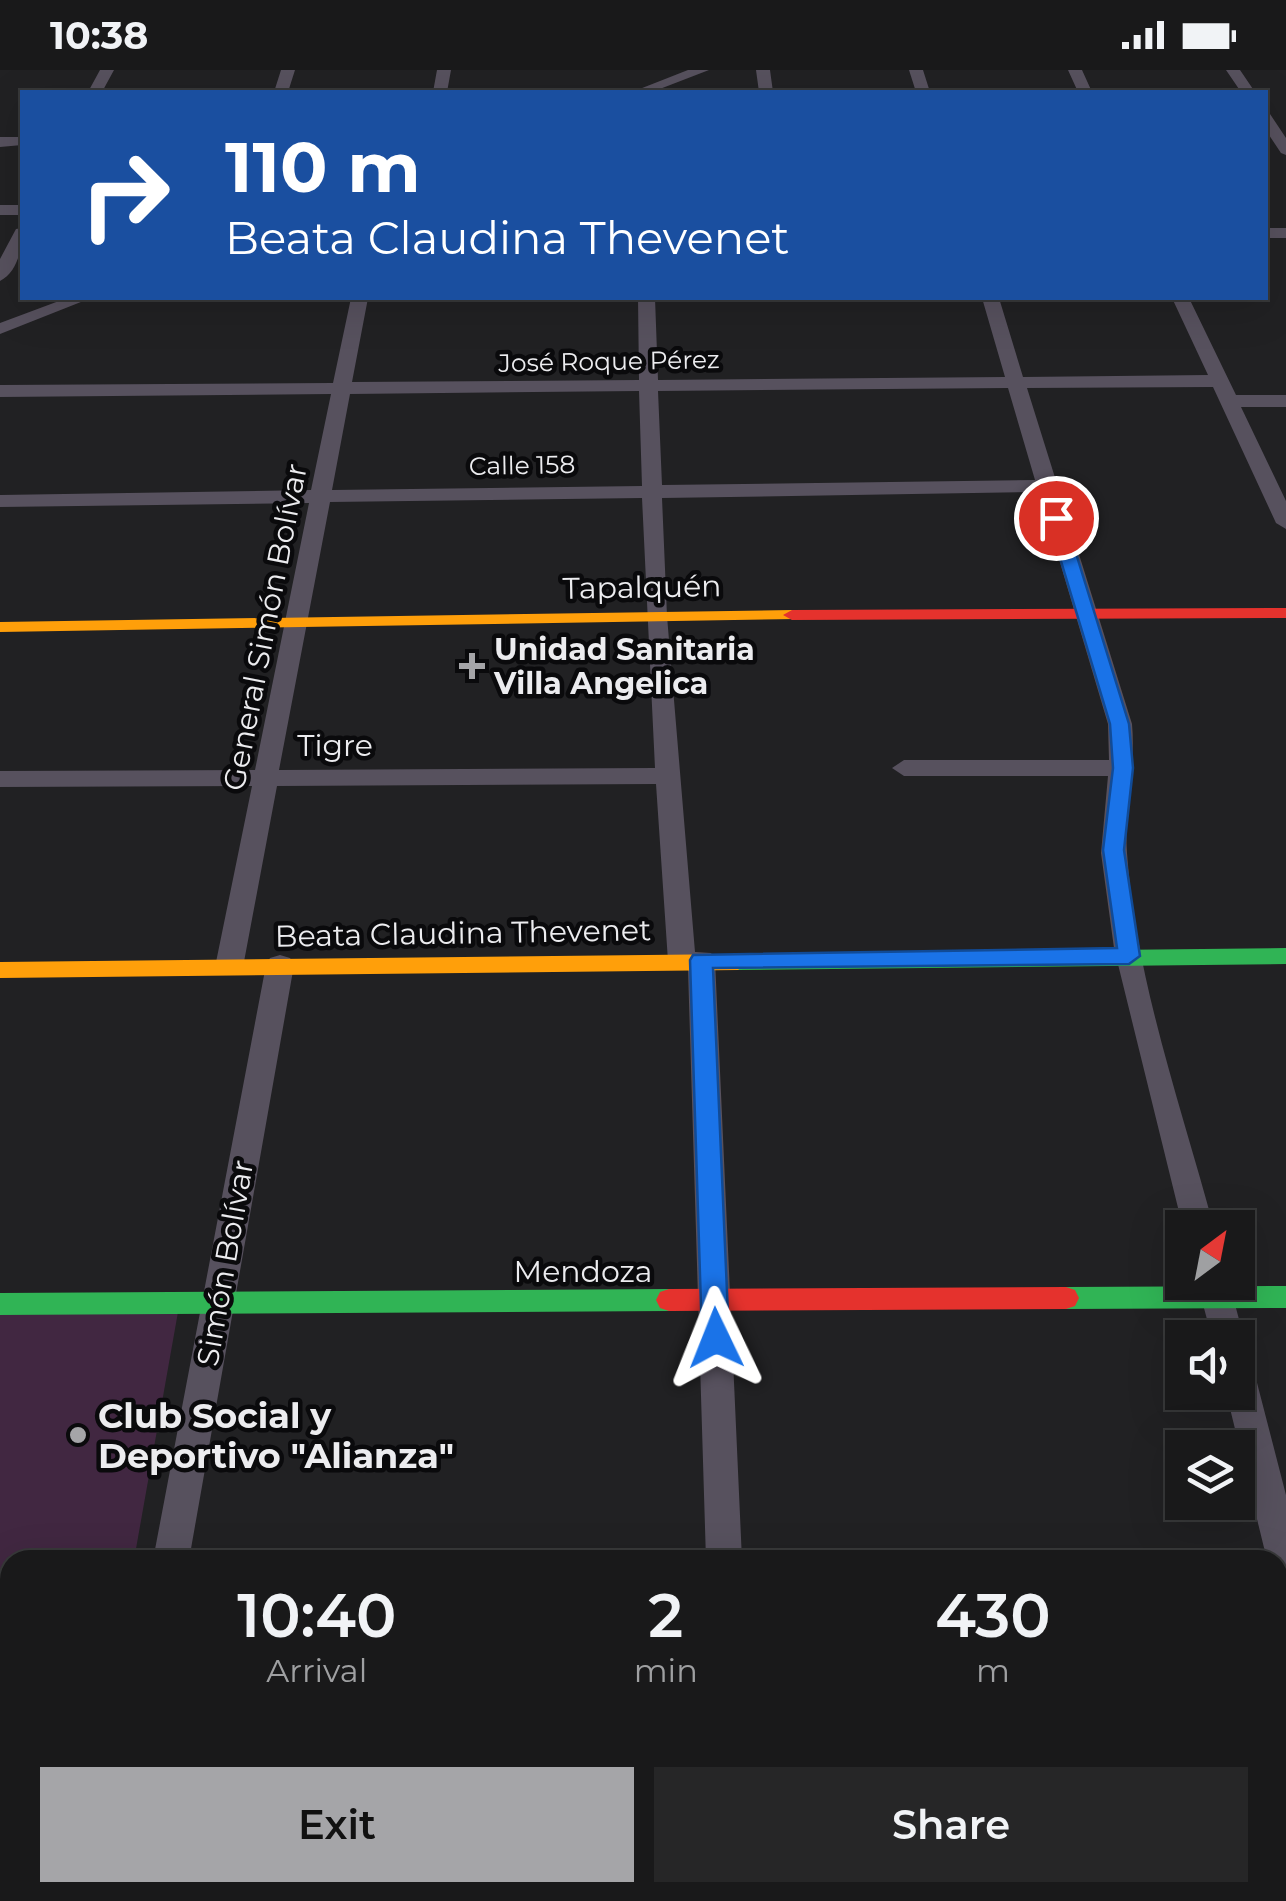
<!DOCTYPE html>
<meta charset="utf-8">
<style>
:root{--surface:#19191a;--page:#262627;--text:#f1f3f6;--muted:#9fa0a2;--line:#373839;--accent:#a5a5a8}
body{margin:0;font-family:Montserrat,sans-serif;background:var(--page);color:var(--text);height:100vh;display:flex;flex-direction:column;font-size:38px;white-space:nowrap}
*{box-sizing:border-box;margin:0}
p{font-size:32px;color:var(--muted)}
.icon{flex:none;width:55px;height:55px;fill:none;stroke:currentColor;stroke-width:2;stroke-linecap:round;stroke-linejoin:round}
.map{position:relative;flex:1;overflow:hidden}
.details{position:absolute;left:0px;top:1480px;width:1288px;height:352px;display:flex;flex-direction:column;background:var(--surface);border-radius:30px 30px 0 0;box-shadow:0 10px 40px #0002,0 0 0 2px var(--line)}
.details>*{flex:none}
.top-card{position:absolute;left:20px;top:20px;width:1248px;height:210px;border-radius:0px;box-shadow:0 10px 40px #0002,0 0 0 2px var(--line);background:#1a4fa0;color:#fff;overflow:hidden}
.needle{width:65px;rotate:32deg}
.buttons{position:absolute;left:1165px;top:1140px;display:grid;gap:20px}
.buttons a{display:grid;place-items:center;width:90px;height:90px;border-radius:0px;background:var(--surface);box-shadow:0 10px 40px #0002,0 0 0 2px var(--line);font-size:50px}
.pin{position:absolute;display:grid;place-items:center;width:85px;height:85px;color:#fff;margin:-42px;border:5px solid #fff;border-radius:50%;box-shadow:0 2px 10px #0007}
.me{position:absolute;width:110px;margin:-55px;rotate:358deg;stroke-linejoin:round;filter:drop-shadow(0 0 8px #0008)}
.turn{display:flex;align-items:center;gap:35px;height:210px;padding:0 40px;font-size:45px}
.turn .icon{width:130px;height:130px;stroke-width:2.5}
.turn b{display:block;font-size:70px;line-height:85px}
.eta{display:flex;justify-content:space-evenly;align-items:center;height:170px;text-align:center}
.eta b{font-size:60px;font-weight:600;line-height:70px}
.cta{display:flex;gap:20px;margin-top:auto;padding:20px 40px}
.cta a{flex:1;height:115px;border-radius:0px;background:var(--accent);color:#111;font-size:40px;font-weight:600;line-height:115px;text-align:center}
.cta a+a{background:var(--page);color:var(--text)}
.status{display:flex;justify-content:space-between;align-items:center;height:70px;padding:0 50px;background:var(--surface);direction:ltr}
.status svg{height:28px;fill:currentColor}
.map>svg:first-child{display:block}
</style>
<div class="status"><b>10:38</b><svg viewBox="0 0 49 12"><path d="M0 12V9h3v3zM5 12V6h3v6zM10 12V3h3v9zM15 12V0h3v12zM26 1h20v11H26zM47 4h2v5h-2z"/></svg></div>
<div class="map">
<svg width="1286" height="1831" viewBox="0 0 1286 1831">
<rect width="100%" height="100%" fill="#212123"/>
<path fill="#412741" d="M 178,1242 L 134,1490 L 10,1490 L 10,1619 L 0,1619 L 0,1245 Z"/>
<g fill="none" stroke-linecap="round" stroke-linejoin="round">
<path fill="#57515e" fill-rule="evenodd" d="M 100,0 L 114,0 L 102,22 L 88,22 Z
M 281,0 L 295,0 L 288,22 L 274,22 Z
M 437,0 L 451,0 L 447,22 L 433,22 Z
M 688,0 L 709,0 L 652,22 L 632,22 Z
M 756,0 L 770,0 L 773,22 L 759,22 Z
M 909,0 L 923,0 L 930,22 L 916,22 Z
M 1068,0 L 1082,0 L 1092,22 L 1078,22 Z
M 1226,0 L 1240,0 L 1255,22 L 1241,22 Z
M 1265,43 L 1270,44 L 1286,68 L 1286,85 L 1281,83 L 1265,59 Z
M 0,67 L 22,67 L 22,75 L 0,77 Z
M 0,135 L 22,135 L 22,145 L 0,145 Z
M 22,158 C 23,176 18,202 0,211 L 0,189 L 16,159 Z
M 1265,158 L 1286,158 L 1286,168 L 1265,168 Z
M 67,228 L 91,228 L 0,264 L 0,253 Z
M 351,228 L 368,228 L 352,312 L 639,310 L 638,228 L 655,228 L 658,310 L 1005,307 L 982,228 L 999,228 L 1023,307 L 1208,305 L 1172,228 L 1189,228 L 1236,325 L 1286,325 L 1286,337 L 1241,337 L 1286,431 L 1286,459 L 1276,453 L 1213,317 L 1027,318 L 1132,654 C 1136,698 1124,739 1127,783 C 1136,911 1181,1035 1214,1158 L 1183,1158 L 1114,878 L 1101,783 L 1108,706 L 904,706 L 892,698 L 904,690 L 1109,690 L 1108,654 L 1039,422 L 662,428 L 667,546 L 695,882 L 711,883 L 715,890 L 742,1490 L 706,1490 L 688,899 L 672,898 L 668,891 L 656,714 L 277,716 L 243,897 L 239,904 L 219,904 L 215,897 L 252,716 L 0,717 L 0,701 L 255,700 L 309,433 L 0,437 L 0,425 L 311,420 L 331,324 L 0,327 L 0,315 L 333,313 ZM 1008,318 L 1035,410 L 662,415 L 658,321 ZM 639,321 L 642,416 L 332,420 L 350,324 ZM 642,428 L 655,698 L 279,700 L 330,432 Z
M 280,885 L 290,888 L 294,895 L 189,1490 L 153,1490 L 266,895 L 270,888 Z
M 1197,1212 L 1229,1212 L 1244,1268 L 1240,1278 L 1238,1268 L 1212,1268 Z
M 1238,1291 L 1250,1295 L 1255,1305 L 1286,1425 L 1286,1510 L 1278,1507 L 1278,1490 L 1267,1490 L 1226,1322 L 1238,1322 Z
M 0,1651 L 10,1651 L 10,1689 L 0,1689 Z
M 1278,1656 L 1286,1656 L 1286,1694 L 1278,1694 Z
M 93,1822 L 133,1822 L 131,1831 L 91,1831 Z
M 716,1822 L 756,1822 L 757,1831 L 717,1831 Z"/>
<path fill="#30b455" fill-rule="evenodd" d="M 1286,878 L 1286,894 L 738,900 L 727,892 L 738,884 Z
M 1286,1216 L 1286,1238 L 1066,1239 L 1057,1236 L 1053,1228 L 1057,1220 L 1066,1217 Z
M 669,1219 L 678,1222 L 682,1230 L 678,1238 L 669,1241 L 0,1245 L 0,1223 Z"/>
<path fill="#ff9f0a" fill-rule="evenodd" d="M 792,540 L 798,541 L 798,549 L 0,562 L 0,552 Z
M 738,884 L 749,892 L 738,900 L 0,908 L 0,892 Z"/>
<path fill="#e5322d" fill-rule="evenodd" d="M 1286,538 L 1286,548 L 792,550 L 783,545 L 792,540 Z
M 1066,1217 L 1075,1220 L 1079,1228 L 1075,1236 L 1066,1239 L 669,1241 L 660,1238 L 656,1230 L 660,1222 L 669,1219 Z"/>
</g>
<path fill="#1a73e8" stroke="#114b97" stroke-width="2.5" d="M 1056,443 L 1065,448 L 1129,654 L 1133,698 L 1124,780 L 1140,886 L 1129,894 L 713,898 L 729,1268 L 725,1276 L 716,1279 L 706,1276 L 702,1268 L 690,890 L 693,885 L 1117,878 L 1103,780 L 1113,698 L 1110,654 L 1048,448 Z"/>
<g fill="#a5a5a8" stroke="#0a0a0c" stroke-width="4">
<path d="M467 581h10v10h10v10h-10v10h-10v-10h-10v-10h10z"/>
<circle cx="78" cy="1365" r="10"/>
</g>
<g text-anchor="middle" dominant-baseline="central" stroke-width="9" stroke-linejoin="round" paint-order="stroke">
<g font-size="25" fill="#ececef" stroke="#0a0a0c">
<text transform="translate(609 291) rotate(-1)">José Roque Pérez</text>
<text transform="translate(522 395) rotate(-1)">Calle 158</text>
</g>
<g font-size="30" fill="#ececef" stroke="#0a0a0c">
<text transform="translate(642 517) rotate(-1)">Tapalquén</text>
<text transform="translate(265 557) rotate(-79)">General Simón Bolívar</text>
<text x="335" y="675">Tigre</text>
<text transform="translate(463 863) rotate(-1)">Beata Claudina Thevenet</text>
<text transform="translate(225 1193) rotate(-80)">Simón Bolívar</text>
<text x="583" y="1201">Mendoza</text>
</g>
<g font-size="30" font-weight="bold" fill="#ececef" stroke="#0a0a0c" text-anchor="start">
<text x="494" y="579">Unidad Sanitaria<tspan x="494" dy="34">Villa Angelica</tspan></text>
</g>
<g font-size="35" font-weight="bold" fill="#ececef" stroke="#0a0a0c" text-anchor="start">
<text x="98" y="1345">Club Social y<tspan x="98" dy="40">Deportivo "Alianza"</tspan></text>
</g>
</g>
</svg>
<div class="buttons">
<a><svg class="needle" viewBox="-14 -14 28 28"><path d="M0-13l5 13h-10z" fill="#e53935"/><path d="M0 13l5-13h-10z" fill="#9fa0a2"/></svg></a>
<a><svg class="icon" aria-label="sound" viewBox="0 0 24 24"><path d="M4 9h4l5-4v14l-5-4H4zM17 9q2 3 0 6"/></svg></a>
<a><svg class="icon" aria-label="layers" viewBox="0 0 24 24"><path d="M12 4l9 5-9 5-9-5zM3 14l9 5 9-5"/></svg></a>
</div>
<div class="pin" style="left:1056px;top:448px;background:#d93025"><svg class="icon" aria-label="arrive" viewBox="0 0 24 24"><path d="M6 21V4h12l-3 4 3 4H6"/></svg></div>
<svg class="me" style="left:716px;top:1268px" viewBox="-20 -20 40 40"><path d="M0-17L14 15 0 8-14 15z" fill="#1a73e8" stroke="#fff" stroke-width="4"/></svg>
<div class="top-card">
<div class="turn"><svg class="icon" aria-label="right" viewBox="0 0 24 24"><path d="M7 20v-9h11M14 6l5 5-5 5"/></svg><div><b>110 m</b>Beata Claudina Thevenet</div></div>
</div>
<section class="details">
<div class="eta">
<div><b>10:40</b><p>Arrival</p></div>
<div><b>2</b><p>min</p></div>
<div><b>430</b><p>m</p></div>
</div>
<div class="cta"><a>Exit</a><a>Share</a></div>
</section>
</div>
